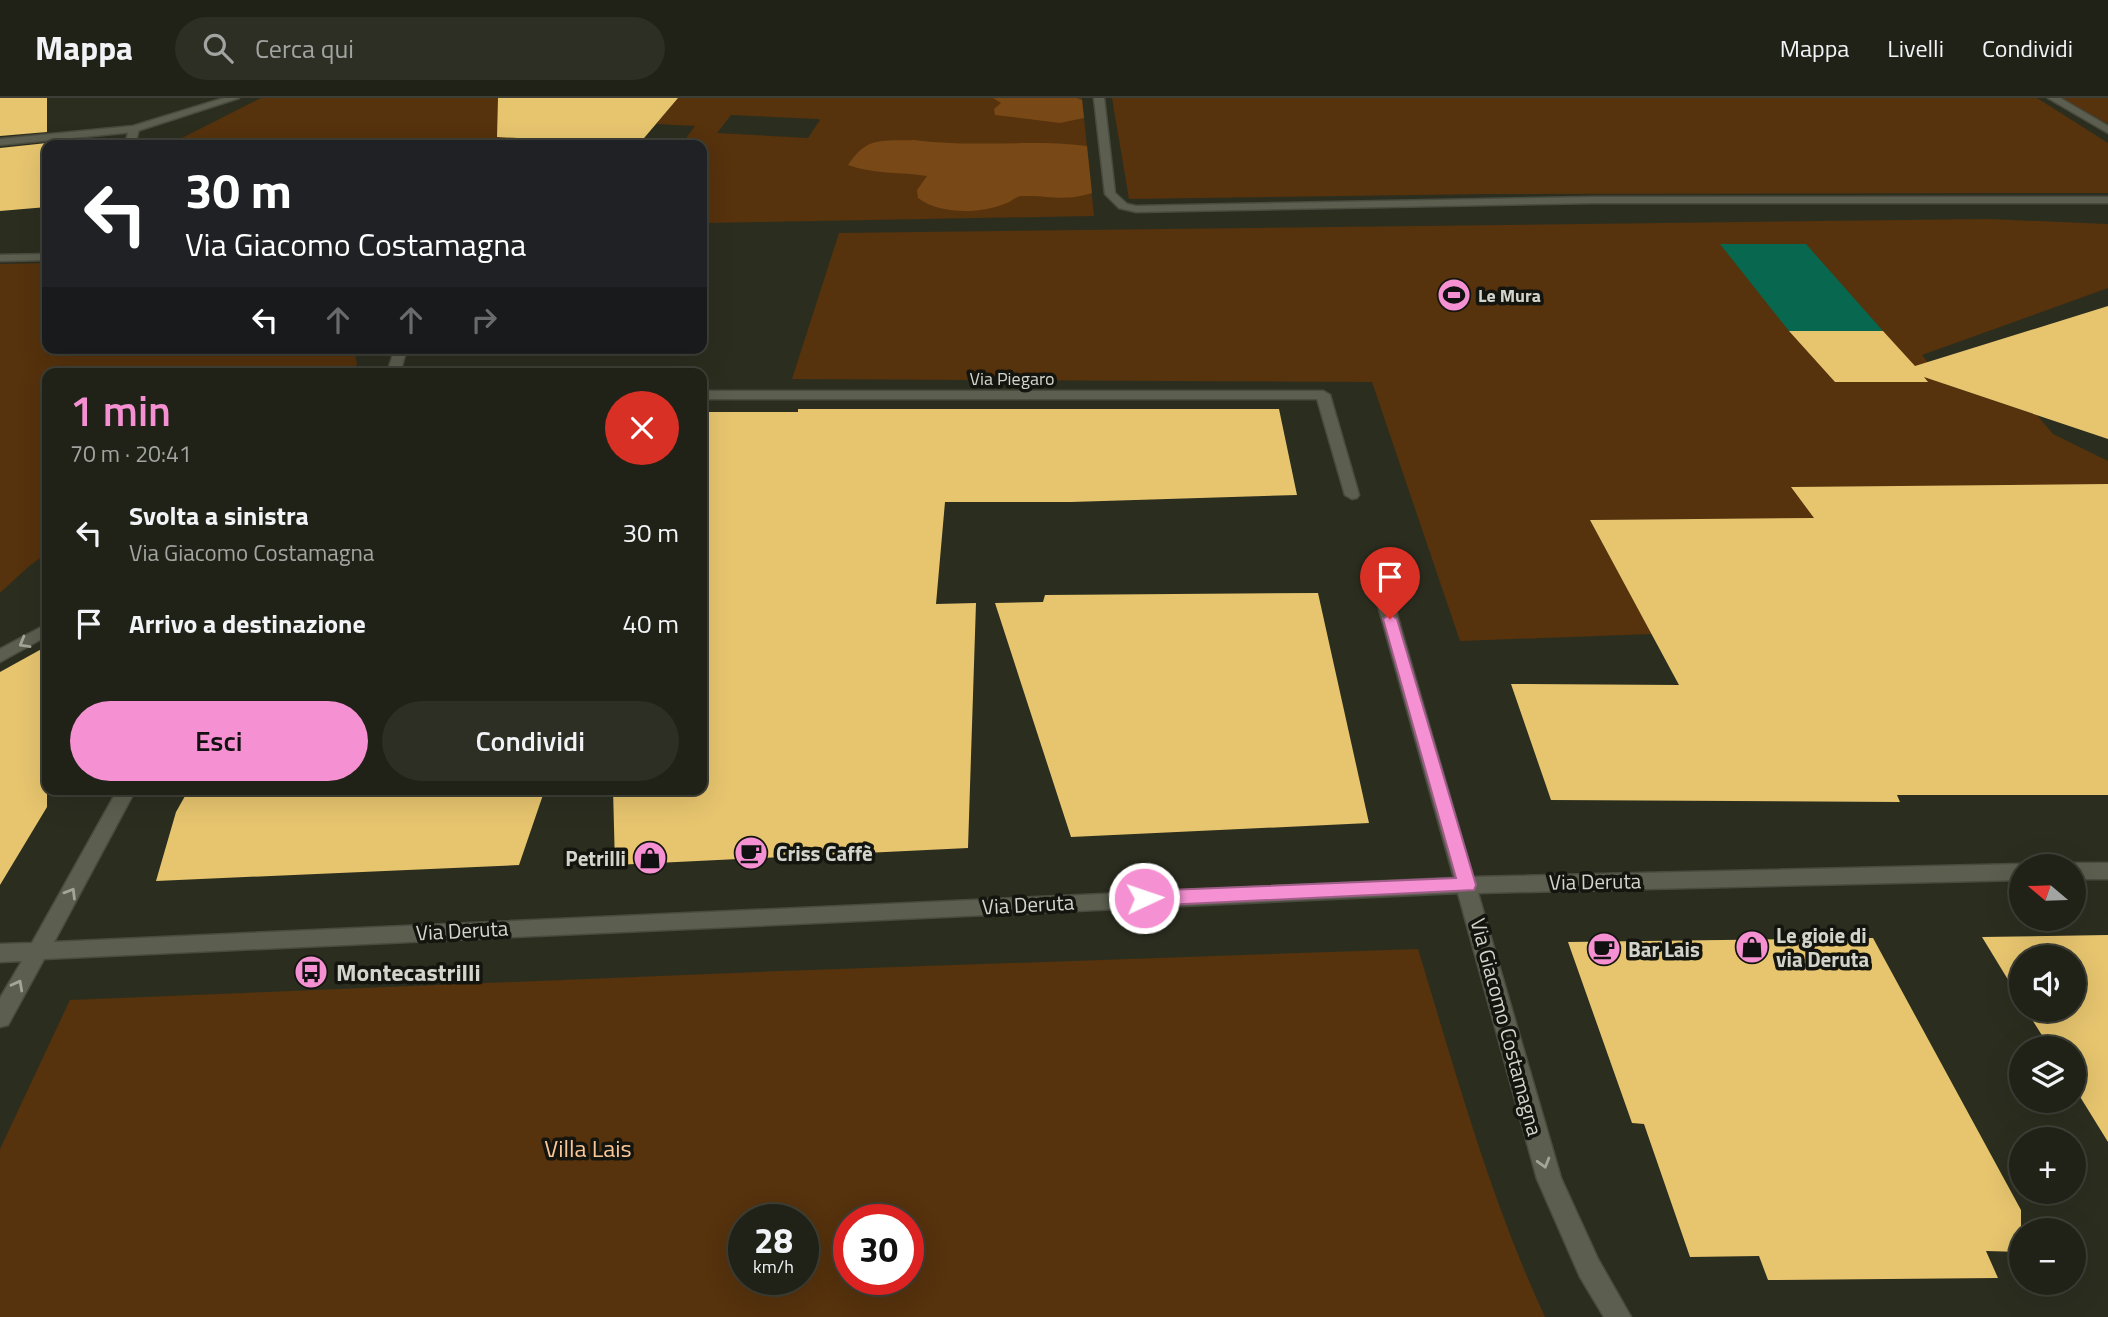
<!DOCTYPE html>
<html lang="it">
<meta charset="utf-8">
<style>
:root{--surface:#202217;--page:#2d2f24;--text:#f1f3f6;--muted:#a2a4a1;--line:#3d3f36;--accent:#f591d2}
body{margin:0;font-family:"Titillium Web",sans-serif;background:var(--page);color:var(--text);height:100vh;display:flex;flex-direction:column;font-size:26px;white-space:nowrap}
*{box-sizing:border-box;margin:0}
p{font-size:23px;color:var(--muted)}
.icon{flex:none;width:38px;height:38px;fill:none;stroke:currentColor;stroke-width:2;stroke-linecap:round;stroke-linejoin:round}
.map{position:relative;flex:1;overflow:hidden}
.sheet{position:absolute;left:42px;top:270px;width:665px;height:427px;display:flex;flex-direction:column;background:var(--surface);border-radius:14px;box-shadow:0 7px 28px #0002,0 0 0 2px var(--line)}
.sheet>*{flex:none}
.hud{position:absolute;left:42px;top:42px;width:665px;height:214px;border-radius:14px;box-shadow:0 7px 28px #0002,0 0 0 2px var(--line);background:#202124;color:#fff;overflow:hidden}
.needle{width:46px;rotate:289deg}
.tools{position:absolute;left:2009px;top:756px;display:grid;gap:14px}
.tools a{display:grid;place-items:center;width:77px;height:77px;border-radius:50%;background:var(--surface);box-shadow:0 7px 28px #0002,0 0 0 2px var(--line);font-size:35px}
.speed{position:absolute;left:728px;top:1106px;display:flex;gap:14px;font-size:35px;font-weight:700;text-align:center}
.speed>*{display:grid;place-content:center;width:91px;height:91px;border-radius:50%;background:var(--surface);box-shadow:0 7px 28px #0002,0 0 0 2px var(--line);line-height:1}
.speed small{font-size:18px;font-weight:400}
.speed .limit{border:10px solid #d22;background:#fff;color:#111}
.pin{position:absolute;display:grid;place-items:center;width:60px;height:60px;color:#fff;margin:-72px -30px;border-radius:50% 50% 50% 0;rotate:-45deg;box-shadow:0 0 7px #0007}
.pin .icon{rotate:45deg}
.me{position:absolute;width:77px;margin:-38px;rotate:87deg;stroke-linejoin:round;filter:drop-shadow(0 0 5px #0008)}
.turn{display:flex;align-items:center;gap:24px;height:147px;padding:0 28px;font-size:32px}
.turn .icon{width:91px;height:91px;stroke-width:2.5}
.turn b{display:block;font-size:49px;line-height:60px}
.lanes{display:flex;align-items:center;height:66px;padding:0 28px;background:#0003;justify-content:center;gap:35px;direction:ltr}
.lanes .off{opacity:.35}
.round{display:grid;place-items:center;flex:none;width:74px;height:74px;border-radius:37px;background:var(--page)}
.overview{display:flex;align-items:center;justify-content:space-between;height:119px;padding:0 28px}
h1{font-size:42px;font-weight:600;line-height:52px;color:var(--accent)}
.cta{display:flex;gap:14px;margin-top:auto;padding:14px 28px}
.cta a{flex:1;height:80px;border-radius:42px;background:var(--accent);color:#111;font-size:28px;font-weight:600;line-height:80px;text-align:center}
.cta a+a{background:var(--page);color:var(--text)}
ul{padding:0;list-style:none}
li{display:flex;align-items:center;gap:21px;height:91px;padding:0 28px}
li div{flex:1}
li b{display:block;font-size:26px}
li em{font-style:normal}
header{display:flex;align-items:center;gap:42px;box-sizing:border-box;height:98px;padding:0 35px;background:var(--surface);border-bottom:2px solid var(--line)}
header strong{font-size:33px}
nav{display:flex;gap:38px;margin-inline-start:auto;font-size:24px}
.search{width:490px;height:63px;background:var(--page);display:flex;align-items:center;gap:18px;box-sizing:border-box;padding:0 24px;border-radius:38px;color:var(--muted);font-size:26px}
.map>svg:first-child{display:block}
</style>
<header>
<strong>Mappa</strong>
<div class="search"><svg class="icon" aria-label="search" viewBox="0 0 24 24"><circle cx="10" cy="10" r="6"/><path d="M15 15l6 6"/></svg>Cerca qui</div>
<nav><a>Mappa</a><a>Livelli</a><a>Condividi</a></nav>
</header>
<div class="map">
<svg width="2108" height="1219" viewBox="0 0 2108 1219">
<rect width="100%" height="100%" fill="#2b2e1f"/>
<path fill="#56320d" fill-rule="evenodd" d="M 261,0 L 555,0 L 515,40 L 676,47 L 536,47 L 537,45 L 484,43 L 479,47 L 353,47 L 345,45 L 313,47 L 168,47 Z
M 678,0 L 1082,0 L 1094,118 L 702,125 L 702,47 L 681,47 L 695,28 L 656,26 ZM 731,17 L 819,21 L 820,22 L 808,40 L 717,35 Z
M 1112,0 L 2037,0 L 2108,45 L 2108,95 L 1486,96 L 1129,101 Z
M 2062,0 L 2108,0 L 2108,26 Z
M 1988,121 L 2108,126 L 2108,190 L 1922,257 L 1945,286 L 2037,317 L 2053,336 L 2108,363 L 2108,522 L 1763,421 L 1590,422 L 1652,536 L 1460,543 L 1372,284 L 792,281 L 839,135 Z
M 47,165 L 47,250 L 354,250 L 357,266 L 351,275 L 47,275 L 47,455 L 28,469 L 0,495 L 0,166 Z
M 1418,851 C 1456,975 1490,1101 1545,1219 L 0,1219 L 0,1051 L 70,902 L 781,873 ZM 744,1122 L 803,1122 L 803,1181 L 744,1181 ZM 849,1122 L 908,1122 L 908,1181 L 849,1181 Z"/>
<path fill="#784816" d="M 993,0 L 1077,0 L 1082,2 L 1084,20 L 1060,25 L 995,17 L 994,11 L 1001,5 Z
M 914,42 C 971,50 1030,41 1087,48 L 1092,95 C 1064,104 1049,97 1022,98 C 1016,98 1013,103 1007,105 C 981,116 941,117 918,100 L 917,92 L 927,78 C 900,74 873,76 848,67 C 867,38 882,43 914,42 Z"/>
<path fill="#07684f" d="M 1720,146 L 1806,146 L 1883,233 L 1789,233 Z"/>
<path fill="#e7c56f" d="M 0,0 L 47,0 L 47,34 L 0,38 Z
M 498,0 L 678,0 L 639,46 L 497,39 Z
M 47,45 L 47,109 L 0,113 L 0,50 Z
M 2108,208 L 2108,341 L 1924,279 L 1928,284 L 1835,284 L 1789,233 L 1883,233 L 1915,268 Z
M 798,311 L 1279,311 L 1297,397 L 1071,404 L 945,404 L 936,506 L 976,505 L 968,750 L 615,767 L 613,691 L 702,691 L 702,314 L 798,314 Z
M 2108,386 L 2108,697 L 1897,697 L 1900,704 L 1551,702 L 1511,586 L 1679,587 L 1590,422 L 1814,420 L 1791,389 Z
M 1318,495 L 1369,725 L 1071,739 L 995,505 L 1043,504 L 1045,497 Z
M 47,548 L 47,709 L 0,787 L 0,574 Z
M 189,691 L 545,691 L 519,767 L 156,783 L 176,714 Z
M 2108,837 L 2108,1044 L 2074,989 L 2074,950 L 2050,950 L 2026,912 L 2074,912 L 2074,859 L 2021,859 L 2021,903 L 1982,839 Z
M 1873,840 L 2021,1112 L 2021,1154 L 1986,1153 L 1998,1180 L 1768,1182 L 1759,1158 L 1690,1159 L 1644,1026 L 1632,1025 L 1568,844 Z"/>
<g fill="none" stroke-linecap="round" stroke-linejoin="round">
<defs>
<path id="service" d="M 1094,0 L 1104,0 L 1115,95 L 1127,106 L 1136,108 L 1593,99 L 2108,99 L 2108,105 L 1593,105 L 1136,114 L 1119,110 L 1105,96 Z
M 2048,0 L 2060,0 L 2108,28 L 2108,35 Z
M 47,156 L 47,162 L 0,163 L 0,157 Z
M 1323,293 L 1330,297 L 1359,397 L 1357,400 L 1352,401 L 1345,397 L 1316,297 Z"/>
<path id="minor" d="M 134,28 L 139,31 L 135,47 L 125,47 L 129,31 Z
M 395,250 L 407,250 L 400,275 L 387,275 Z
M 702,293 L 1323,293 L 1330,297 L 1323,301 L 702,301 Z
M 1375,463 L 1383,468 L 1473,779 L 2021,766 L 2027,768 L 2021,768 L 2021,782 L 1478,795 L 1561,1080 L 1598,1161 L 1631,1219 L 1604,1219 L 1580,1179 L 1537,1081 L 1458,795 L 44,861 L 8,927 L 0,929 L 0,900 L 22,863 L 0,864 L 0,846 L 32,845 L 118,691 L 136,691 L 54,844 L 1454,780 L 1367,468 Z
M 47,526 L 47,538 L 0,564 L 0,551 Z
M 2074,765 L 2108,765 L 2108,781 L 2074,781 L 2074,768 L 2067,768 Z"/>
<path id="tertiary" d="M 224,0 L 239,0 L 134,34 L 0,47 L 0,41 L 133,28 Z"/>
</defs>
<use href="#service" stroke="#494b3f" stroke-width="3"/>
<use href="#minor" stroke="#494b3f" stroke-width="3"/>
<use href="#tertiary" stroke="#494b3f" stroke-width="3"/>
<use href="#service" fill="#5c5f4f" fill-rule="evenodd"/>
<use href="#minor" fill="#5c5f4f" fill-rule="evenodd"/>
<use href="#tertiary" fill="#5c5f4f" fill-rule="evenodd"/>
</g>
<defs><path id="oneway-chevron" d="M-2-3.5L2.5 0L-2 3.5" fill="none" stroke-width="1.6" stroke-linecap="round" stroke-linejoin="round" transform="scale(1.75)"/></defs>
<g stroke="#a3a599">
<use href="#oneway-chevron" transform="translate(24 545) rotate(150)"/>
<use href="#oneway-chevron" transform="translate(71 795) rotate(-59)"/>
<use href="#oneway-chevron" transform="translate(18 887) rotate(-62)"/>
<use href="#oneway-chevron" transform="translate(1544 1065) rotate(74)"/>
</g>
<path fill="#f591d2" stroke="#9f5e88" stroke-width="2" d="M 1390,516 L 1397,521 L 1476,787 L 1474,792 L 1144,808 L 1138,806 L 1135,800 L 1138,795 L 1144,793 L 1456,780 L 1383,521 Z"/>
<defs>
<symbol id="stadium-disc" viewBox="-11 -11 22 22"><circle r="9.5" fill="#f591d2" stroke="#14150f"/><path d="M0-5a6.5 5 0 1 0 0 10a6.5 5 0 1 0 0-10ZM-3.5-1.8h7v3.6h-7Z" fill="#111"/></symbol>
<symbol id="cafe-disc" viewBox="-11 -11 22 22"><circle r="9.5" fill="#f591d2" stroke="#14150f"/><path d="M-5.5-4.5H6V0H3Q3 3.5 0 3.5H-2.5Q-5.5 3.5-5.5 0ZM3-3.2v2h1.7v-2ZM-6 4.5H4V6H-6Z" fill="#111"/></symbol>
<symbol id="shop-disc" viewBox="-11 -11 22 22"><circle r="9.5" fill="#f591d2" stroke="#14150f"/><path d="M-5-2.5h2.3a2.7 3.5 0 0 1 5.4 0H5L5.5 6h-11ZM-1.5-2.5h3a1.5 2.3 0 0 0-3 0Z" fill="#111"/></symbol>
<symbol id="bus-disc" viewBox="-11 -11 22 22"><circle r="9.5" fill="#f591d2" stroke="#14150f"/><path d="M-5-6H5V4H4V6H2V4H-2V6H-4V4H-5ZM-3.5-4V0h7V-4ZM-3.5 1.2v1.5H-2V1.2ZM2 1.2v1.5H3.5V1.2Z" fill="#111"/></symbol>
</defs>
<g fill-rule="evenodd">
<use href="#stadium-disc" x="1435" y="178" width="38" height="38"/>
<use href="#cafe-disc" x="732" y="736" width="38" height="38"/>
<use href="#shop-disc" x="631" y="741" width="38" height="38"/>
<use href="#shop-disc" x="1733" y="830" width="38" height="38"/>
<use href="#cafe-disc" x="1585" y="832" width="38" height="38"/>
<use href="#bus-disc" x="292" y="855" width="38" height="38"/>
</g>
<g text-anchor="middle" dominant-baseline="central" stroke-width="7" stroke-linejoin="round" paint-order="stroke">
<g font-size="18" font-weight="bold" fill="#d3d4cb" stroke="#14150f" text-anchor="start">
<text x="1478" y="197">Le Mura</text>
</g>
<g font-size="18" fill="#d3d4cb" stroke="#14150f">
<text x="1012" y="280">Via Piegaro</text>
</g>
<g font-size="21" font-weight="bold" fill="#d3d4cb" stroke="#14150f" text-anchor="start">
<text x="776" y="755">Criss Caffè</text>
<text x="626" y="760" text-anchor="end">Petrilli</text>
<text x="1776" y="837">Le gioie di<tspan x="1776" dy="24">via Deruta</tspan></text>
<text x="1628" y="851">Bar Lais</text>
</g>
<g font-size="21" fill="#d3d4cb" stroke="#14150f">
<text transform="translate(1595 783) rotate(-1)">Via Deruta</text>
<text transform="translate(1028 806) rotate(-3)">Via Deruta</text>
<text transform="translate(462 832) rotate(-3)">Via Deruta</text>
<text transform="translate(1507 929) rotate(75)">Via Giacomo Costamagna</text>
</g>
<g font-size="24" font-weight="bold" fill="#d3d4cb" stroke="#14150f" text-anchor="start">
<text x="336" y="874">Montecastrilli</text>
</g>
<g font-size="24" fill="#fac597" stroke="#14150f">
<text x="588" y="1050">Villa Lais</text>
</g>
</g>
</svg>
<div class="tools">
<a><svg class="needle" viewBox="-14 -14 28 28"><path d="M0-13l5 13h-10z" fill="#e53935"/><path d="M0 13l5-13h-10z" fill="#a2a4a1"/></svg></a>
<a><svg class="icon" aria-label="sound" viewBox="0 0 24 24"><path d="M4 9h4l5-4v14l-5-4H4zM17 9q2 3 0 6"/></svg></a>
<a><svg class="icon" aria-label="layers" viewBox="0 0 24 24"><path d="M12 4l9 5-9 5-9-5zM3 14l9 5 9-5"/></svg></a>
<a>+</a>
<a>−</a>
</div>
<div class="speed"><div>28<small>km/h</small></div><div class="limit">30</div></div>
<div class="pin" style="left:1390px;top:521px;background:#d93025"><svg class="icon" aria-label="arrive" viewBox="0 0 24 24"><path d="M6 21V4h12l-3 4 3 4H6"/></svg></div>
<svg class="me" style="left:1144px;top:800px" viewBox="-20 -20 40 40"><circle r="17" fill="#f591d2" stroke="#fff" stroke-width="3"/><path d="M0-11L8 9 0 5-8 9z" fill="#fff"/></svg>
<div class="hud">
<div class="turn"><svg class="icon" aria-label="left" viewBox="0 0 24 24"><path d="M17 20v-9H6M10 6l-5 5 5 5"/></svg><div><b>30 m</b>Via Giacomo Costamagna</div></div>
<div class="lanes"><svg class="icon" aria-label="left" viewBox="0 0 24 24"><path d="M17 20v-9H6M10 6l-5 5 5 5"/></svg><svg class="icon off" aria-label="ahead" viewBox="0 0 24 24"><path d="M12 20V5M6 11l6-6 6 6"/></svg><svg class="icon off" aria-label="ahead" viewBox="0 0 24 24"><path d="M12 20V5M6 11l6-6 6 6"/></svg><svg class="icon off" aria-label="right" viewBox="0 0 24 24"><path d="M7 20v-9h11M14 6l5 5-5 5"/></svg></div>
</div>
<section class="sheet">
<div class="overview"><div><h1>1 min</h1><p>70 m · 20:41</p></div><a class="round" style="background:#d93025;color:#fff"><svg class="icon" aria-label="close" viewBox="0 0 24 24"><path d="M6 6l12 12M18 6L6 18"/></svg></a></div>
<ul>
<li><svg class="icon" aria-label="left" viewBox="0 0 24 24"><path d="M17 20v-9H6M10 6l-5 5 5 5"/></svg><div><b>Svolta a sinistra</b><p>Via Giacomo Costamagna</p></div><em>30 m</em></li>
<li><svg class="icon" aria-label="arrive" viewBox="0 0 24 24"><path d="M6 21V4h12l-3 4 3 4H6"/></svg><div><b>Arrivo a destinazione</b></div><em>40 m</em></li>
</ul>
<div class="cta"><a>Esci</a><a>Condividi</a></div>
</section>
</div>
